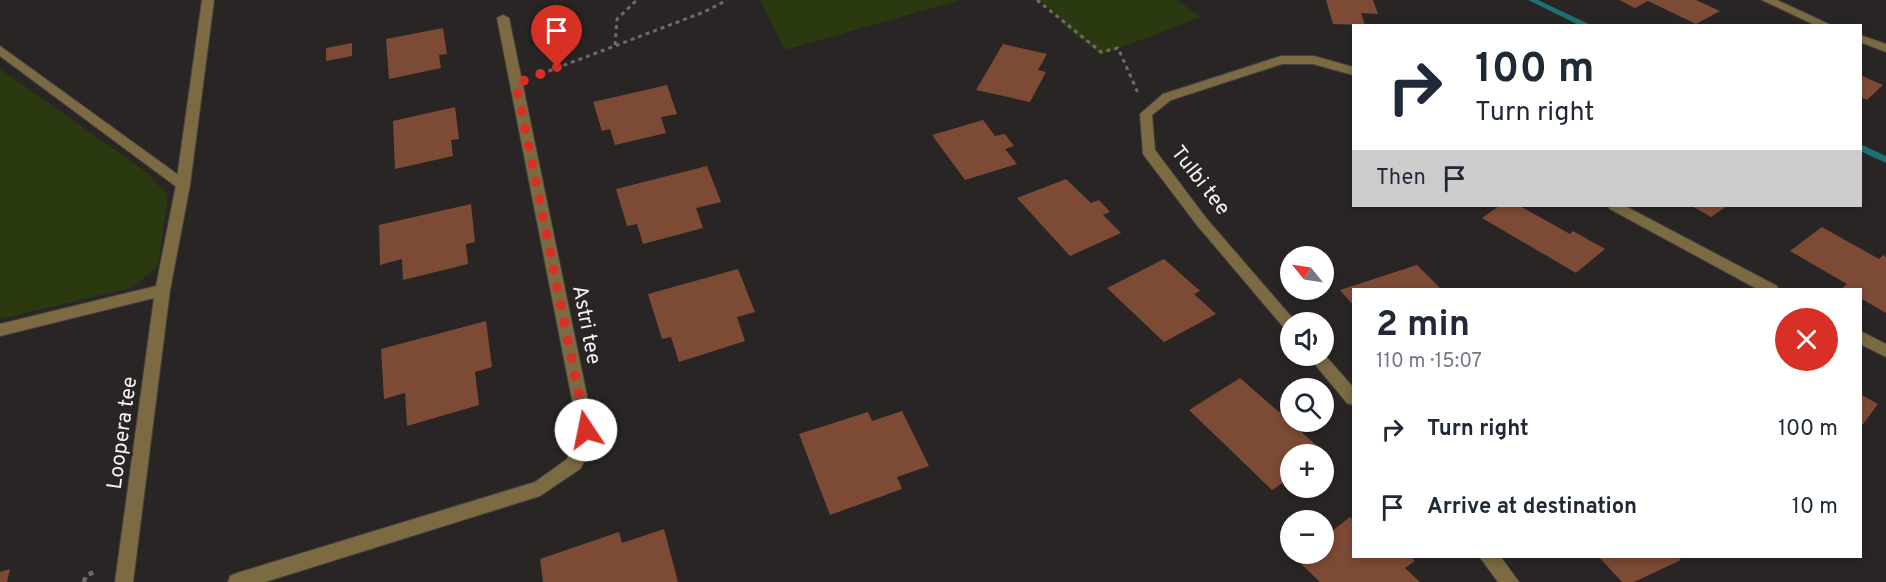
<!DOCTYPE html>
<meta charset="utf-8">
<style>
:root{--surface:#fff;--page:#f6f6f7;--text:#1f2937;--muted:#747a83}
body{margin:0;font-family:Overpass,sans-serif;background:var(--page);color:var(--text);height:100vh;display:flex;flex-direction:column;font-size:22px;white-space:nowrap}
*{box-sizing:border-box;margin:0}
p{font-size:20px;color:var(--muted)}
.icon{flex:none;width:33px;height:33px;fill:none;stroke:currentColor;stroke-width:2;stroke-linecap:round;stroke-linejoin:round}
.map{position:relative;flex:1;overflow:hidden}
.panel{position:absolute;left:1352px;top:288px;width:510px;height:270px;display:flex;flex-direction:column;background:var(--surface);border-radius:0px;box-shadow:0 3px 9px #0003}
.panel>*{flex:none}
.hud{position:absolute;left:1352px;top:24px;width:510px;height:183px;border-radius:0px;box-shadow:0 3px 9px #0003;background:#fff;color:var(--text);overflow:hidden}
.needle{width:39px;rotate:300deg}
.controls{position:absolute;left:1280px;top:246px;display:grid;gap:12px}
.controls a{display:grid;place-items:center;width:54px;height:54px;border-radius:50%;background:var(--surface);box-shadow:0 3px 9px #0003;font-size:30px}
.pin{position:absolute;display:grid;place-items:center;width:51px;height:51px;color:#fff;margin:-62px -26px;border-radius:50% 50% 50% 0;rotate:-45deg;box-shadow:0 0 6px #0007}
.pin .icon{rotate:45deg}
.me{position:absolute;width:66px;margin:-33px;rotate:349deg;stroke-linejoin:round;filter:drop-shadow(0 0 4px #0008)}
.turn{display:flex;align-items:center;gap:21px;height:126px;padding:0 24px;font-size:27px}
.turn .icon{width:78px;height:78px;stroke-width:2.5}
.turn b{display:block;font-size:42px;line-height:51px}
.then{display:flex;align-items:center;height:57px;padding:0 24px;background:#0003;gap:12px;font-size:22px}
.round{display:grid;place-items:center;flex:none;width:63px;height:63px;border-radius:32px;background:var(--page)}
.head{display:flex;align-items:center;justify-content:space-between;height:102px;padding:0 24px}
h1{font-size:36px;font-weight:700;line-height:45px}
ul{padding:0;list-style:none}
li{display:flex;align-items:center;gap:18px;height:78px;padding:0 24px}
li div{flex:1}
li b{display:block;font-size:22px}
li em{font-style:normal}
.map>svg:first-child{display:block}
</style>
<div class="map">
<svg width="1886" height="582" viewBox="0 0 1886 582">
<rect width="100%" height="100%" fill="#292524"/>
<path fill="#2b3911" d="M 760,0 L 960,0 L 785,50 Z
M 1040,0 L 1177,0 L 1201,17 L 1101,55 L 1059,22 L 1063,20 Z
M 0,69 L 145,171 L 168,195 L 158,267 L 131,288 L 0,319 Z"/>
<g fill="none" stroke-linecap="round" stroke-linejoin="round">
<path fill="#1e7075" fill-rule="evenodd" d="M 1528,0 L 1538,0 L 1593,26 L 1581,26 Z
M 1860,144 L 1886,156 L 1886,163 L 1860,151 Z"/>
</g>
<path fill="#7d4a36" d="M 1326,0 L 1373,0 L 1378,14 L 1361,13 L 1365,25 L 1333,24 Z
M 1619,0 L 1696,0 L 1720,11 L 1696,24 L 1648,1 L 1635,8 Z
M 443,28 L 447,54 L 439,55 L 441,68 L 389,79 L 386,39 Z
M 352,43 L 352,56 L 326,61 L 326,48 Z
M 1003,44 L 1047,54 L 1038,70 L 1046,72 L 1030,102 L 976,90 Z
M 1860,75 L 1883,85 L 1867,100 L 1860,97 Z
M 667,85 L 677,114 L 661,117 L 666,133 L 615,145 L 610,129 L 602,131 L 593,102 Z
M 455,107 L 459,139 L 451,140 L 453,156 L 395,169 L 393,121 Z
M 983,120 L 995,136 L 1005,134 L 1014,146 L 1005,149 L 1017,164 L 965,180 L 932,135 Z
M 707,166 L 721,202 L 696,208 L 703,228 L 643,244 L 637,224 L 627,226 L 616,189 Z
M 1066,179 L 1091,203 L 1099,200 L 1110,212 L 1103,215 L 1121,233 L 1070,256 L 1017,198 Z
M 471,204 L 475,242 L 466,244 L 468,264 L 403,280 L 402,259 L 380,265 L 379,225 Z
M 1499,206 L 1520,206 L 1570,234 L 1573,231 L 1605,249 L 1576,273 L 1482,218 Z
M 1692,206 L 1727,206 L 1711,217 Z
M 1822,227 L 1879,259 L 1883,255 L 1886,257 L 1886,313 L 1860,298 L 1860,290 L 1845,290 L 1842,288 L 1847,284 L 1790,251 Z
M 1164,259 L 1200,291 L 1194,294 L 1216,314 L 1164,342 L 1107,288 Z
M 1417,265 L 1442,290 L 1353,290 L 1353,305 L 1340,290 Z
M 738,269 L 755,312 L 737,317 L 745,341 L 679,362 L 671,337 L 662,339 L 648,294 Z
M 486,321 L 492,367 L 475,372 L 479,405 L 407,426 L 405,393 L 384,399 L 381,349 Z
M 1240,378 L 1279,412 L 1287,407 L 1290,409 L 1290,422 L 1306,423 L 1298,429 L 1325,453 L 1290,454 L 1290,478 L 1272,490 L 1189,410 Z
M 1860,394 L 1878,404 L 1860,428 Z
M 902,411 L 929,466 L 897,477 L 902,489 L 830,515 L 799,434 L 868,412 L 872,421 Z
M 1350,517 L 1353,520 L 1353,556 L 1410,556 L 1415,561 L 1405,568 L 1420,582 L 1320,582 L 1296,559 L 1302,554 L 1323,554 L 1323,538 Z
M 664,529 L 678,582 L 543,582 L 540,559 L 619,532 L 622,543 Z
M 1598,556 L 1677,556 L 1681,560 L 1634,582 L 1622,582 Z
M 10,569 L 7,582 L 0,582 L 0,572 Z"/>
<g fill="none" stroke-linecap="round" stroke-linejoin="round">
<defs>
<path id="service" d="M 0,46 L 188,182 L 190,185 L 188,188 L 178,188 L 0,56 Z"/>
<path id="minor" d="M 202,0 L 214,0 L 190,185 L 170,290 L 133,582 L 115,582 L 154,298 L 0,336 L 0,324 L 156,286 L 176,185 Z
M 1762,0 L 1777,0 L 1833,26 L 1817,26 Z
M 503,15 L 509,18 L 594,430 L 583,464 L 580,469 L 540,496 L 265,582 L 228,582 L 230,576 L 237,573 L 535,482 L 567,459 L 578,430 L 497,18 Z
M 1860,35 L 1886,44 L 1886,52 L 1860,42 Z
M 1281,56 L 1314,56 L 1353,67 L 1353,75 L 1313,64 L 1282,64 L 1171,100 L 1152,115 L 1155,150 L 1206,218 L 1295,321 L 1290,322 L 1290,331 L 1285,329 L 1196,224 L 1143,154 L 1140,114 L 1163,94 Z
M 1608,206 L 1625,206 L 1777,286 L 1779,290 L 1759,290 L 1610,209 Z
M 1860,331 L 1886,344 L 1886,357 L 1860,344 Z
M 1323,353 L 1353,387 L 1353,405 L 1347,403 L 1308,356 L 1323,356 Z
M 1479,556 L 1500,556 L 1519,582 L 1498,582 Z"/>
</defs>
<use href="#service" stroke="#464241" stroke-width="2"/>
<use href="#minor" stroke="#464241" stroke-width="2"/>
<path stroke="#6e6a69" stroke-width="3" stroke-dasharray="4 4" stroke-linecap="butt" d="M 1037,0 L 1101,52 L 1118,48 L 1138,93
M 615,45 L 617,19 L 637,0
M 541,74 L 704,12 L 727,0"/>
<path stroke="#6e6a69" stroke-width="4.5" stroke-dasharray="5 5" stroke-linecap="butt" d="M 84,582 L 86,575 L 98,571"/>
<use href="#service" fill="#7b6a42" fill-rule="evenodd"/>
<use href="#minor" fill="#7b6a42" fill-rule="evenodd"/>
</g>
<g fill="none" stroke-linecap="round" stroke-linejoin="round">
<path stroke="#d93025" stroke-width="10" stroke-dasharray="0 18" d="M 557,67 L 516,84 L 586,430"/>
</g>
<g text-anchor="middle" dominant-baseline="central" stroke-width="6" stroke-linejoin="round" paint-order="stroke">
<g font-size="21" fill="#f5f2f1" stroke="#292524">
<text transform="translate(1200 181) rotate(52)">Tulbi tee</text>
<text transform="translate(586 325) rotate(79)">Astri tee</text>
<text transform="translate(123 433) rotate(-82)">Loopera tee</text>
</g>
</g>
</svg>
<div class="controls">
<a><svg class="needle" viewBox="-14 -14 28 28"><path d="M0-13l5 13h-10z" fill="#e53935"/><path d="M0 13l5-13h-10z" fill="#747a83"/></svg></a>
<a><svg class="icon" aria-label="sound" viewBox="0 0 24 24"><path d="M4 9h4l5-4v14l-5-4H4zM17 9q2 3 0 6"/></svg></a>
<a><svg class="icon" aria-label="search" viewBox="0 0 24 24"><circle cx="10" cy="10" r="6"/><path d="M15 15l6 6"/></svg></a>
<a>+</a>
<a>−</a>
</div>
<div class="pin" style="left:557px;top:67px;background:#d93025"><svg class="icon" aria-label="arrive" viewBox="0 0 24 24"><path d="M6 21V4h12l-3 4 3 4H6"/></svg></div>
<svg class="me" style="left:586px;top:430px" viewBox="-20 -20 40 40"><circle r="19" fill="#fff"/><path d="M0-13L10 11 0 6-10 11z" fill="#d93025"/></svg>
<div class="hud">
<div class="turn"><svg class="icon" aria-label="right" viewBox="0 0 24 24"><path d="M7 20v-9h11M14 6l5 5-5 5"/></svg><div><b>100 m</b>Turn right</div></div>
<div class="then">Then<svg class="icon" aria-label="arrive" viewBox="0 0 24 24"><path d="M6 21V4h12l-3 4 3 4H6"/></svg></div>
</div>
<section class="panel">
<div class="head"><div><h1>2 min</h1><p>110 m · 15:07</p></div><a class="round" style="background:#d93025;color:#fff"><svg class="icon" aria-label="close" viewBox="0 0 24 24"><path d="M6 6l12 12M18 6L6 18"/></svg></a></div>
<ul>
<li><svg class="icon" aria-label="right" viewBox="0 0 24 24"><path d="M7 20v-9h11M14 6l5 5-5 5"/></svg><div><b>Turn right</b></div><em>100 m</em></li>
<li><svg class="icon" aria-label="arrive" viewBox="0 0 24 24"><path d="M6 21V4h12l-3 4 3 4H6"/></svg><div><b>Arrive at destination</b></div><em>10 m</em></li>
</ul>
</section>
</div>
